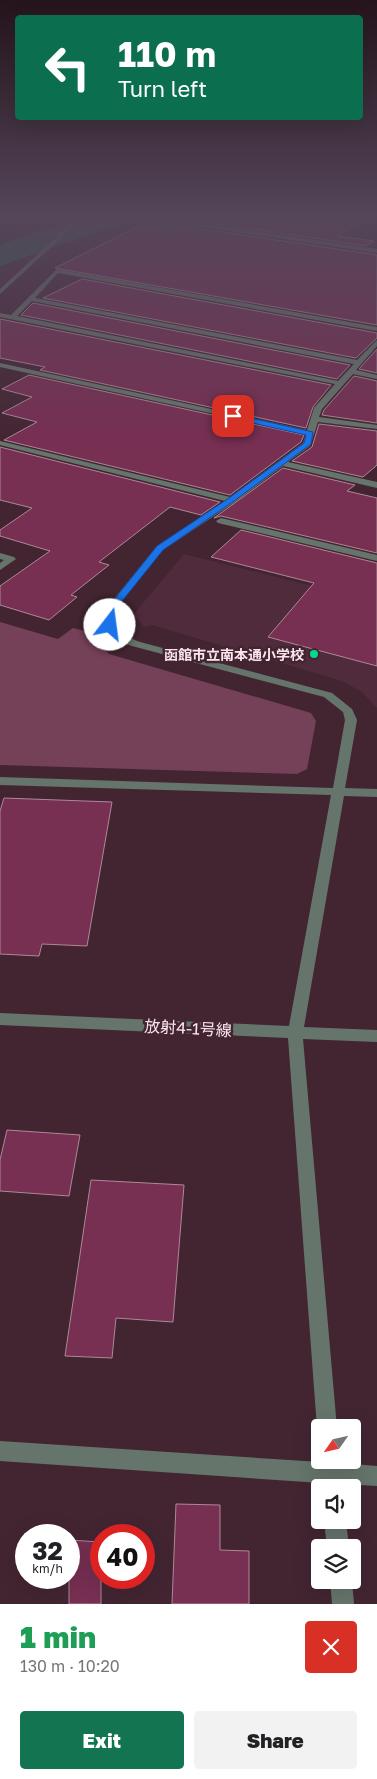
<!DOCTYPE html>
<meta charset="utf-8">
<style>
:root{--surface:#fff;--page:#f2f2f2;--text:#202124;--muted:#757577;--accent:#137452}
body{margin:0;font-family:"Golos Text","Noto Sans JP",sans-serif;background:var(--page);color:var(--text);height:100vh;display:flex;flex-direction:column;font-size:19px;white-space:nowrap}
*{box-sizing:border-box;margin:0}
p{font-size:16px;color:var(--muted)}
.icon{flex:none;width:28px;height:28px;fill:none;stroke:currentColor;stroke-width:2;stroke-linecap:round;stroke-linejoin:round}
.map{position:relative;height:1604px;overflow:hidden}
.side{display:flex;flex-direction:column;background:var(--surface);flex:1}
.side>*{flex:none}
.banner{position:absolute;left:15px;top:15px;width:348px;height:105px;border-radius:5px;box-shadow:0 5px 20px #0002;background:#0b6e4f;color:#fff;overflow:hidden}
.needle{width:32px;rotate:236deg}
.controls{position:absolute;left:311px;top:1419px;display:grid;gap:10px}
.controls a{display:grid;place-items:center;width:50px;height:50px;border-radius:5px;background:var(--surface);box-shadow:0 5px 20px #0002;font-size:25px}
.speed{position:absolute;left:15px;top:1524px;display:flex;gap:10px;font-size:25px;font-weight:700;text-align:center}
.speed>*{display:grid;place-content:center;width:65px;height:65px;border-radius:50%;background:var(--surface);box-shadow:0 5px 20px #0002;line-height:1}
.speed small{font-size:12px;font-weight:400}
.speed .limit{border:8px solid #d22;background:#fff;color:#111}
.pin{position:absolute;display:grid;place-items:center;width:42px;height:42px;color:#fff;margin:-21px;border-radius:10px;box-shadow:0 2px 8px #0006}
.me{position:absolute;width:55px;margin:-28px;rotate:15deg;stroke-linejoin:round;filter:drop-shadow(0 0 4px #0008)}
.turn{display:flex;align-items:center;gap:18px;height:105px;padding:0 20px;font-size:22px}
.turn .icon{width:65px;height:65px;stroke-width:2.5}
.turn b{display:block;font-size:35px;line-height:42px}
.round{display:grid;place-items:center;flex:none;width:52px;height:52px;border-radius:5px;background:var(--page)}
.head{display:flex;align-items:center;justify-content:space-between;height:85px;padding:0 20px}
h1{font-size:30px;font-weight:800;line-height:38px;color:#1e9e55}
.primary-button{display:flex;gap:10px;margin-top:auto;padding:10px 20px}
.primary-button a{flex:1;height:58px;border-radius:5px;background:var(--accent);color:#fff;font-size:20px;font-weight:800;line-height:58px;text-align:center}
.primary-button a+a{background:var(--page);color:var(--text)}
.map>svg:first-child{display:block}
</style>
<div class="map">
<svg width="377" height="1604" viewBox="0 0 377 1604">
<rect width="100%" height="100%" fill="#432532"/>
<path fill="#502b3c" d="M 184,554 L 377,602 L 377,708 L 362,692 L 342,681 L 152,625 L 144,627 L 133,615 Z"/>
<path fill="#754158" d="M 0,622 L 58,639 L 73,628 L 89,632 L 109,654 L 311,713 L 316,721 L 307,769 L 297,774 L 0,765 Z"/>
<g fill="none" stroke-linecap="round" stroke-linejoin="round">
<path fill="#246746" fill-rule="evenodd" d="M 80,218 L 124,218 L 119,224 L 0,266 L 0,245 Z"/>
</g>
<path fill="#772f52" stroke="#ae8897" d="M 155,218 L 181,218 L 162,226 L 161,228 L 165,232 L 182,226 L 377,255 L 377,325 L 55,268 Z
M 194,218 L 365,218 L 337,236 L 374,241 L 367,246 L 193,220 Z
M 82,279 L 377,333 L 377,338 L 356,358 L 43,298 Z
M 33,303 L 350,365 L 337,379 L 21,315 Z
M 0,319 L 331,385 L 313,407 L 306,428 L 40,370 L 45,367 L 0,358 Z
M 377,349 L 377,373 L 359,369 Z
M 29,375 L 304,435 L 301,442 L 230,495 L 4,440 L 37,422 L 2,413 L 32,397 L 2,389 Z
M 354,376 L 377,381 L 377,423 L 322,415 L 324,410 Z
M 319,424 L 377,431 L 377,465 L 363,477 L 292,461 L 312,447 Z
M 0,447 L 220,502 L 201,515 L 170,507 L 99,562 L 109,565 L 71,595 L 77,597 L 49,620 L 0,605 L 0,586 L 50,551 L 0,536 L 0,530 L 32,508 L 0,500 Z
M 283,468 L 355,485 L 347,491 L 377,498 L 377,553 L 221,516 L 214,518 Z
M 241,530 L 377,563 L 377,666 L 268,637 L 314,583 L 211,557 Z
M 4,798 L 112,802 L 87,946 L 42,944 L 39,956 L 0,954 L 0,811 Z
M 7,1130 L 80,1135 L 69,1196 L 0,1191 L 0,1160 Z
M 91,1180 L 184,1185 L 173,1322 L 116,1318 L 112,1358 L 65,1356 Z
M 176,1504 L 220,1505 L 220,1550 L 249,1551 L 249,1604 L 172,1604 Z
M 69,1540 L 101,1542 L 101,1604 L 69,1604 Z"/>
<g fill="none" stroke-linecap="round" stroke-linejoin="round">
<path fill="#66756c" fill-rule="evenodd" d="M 77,218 L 83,218 L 0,294 L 0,289 Z
M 186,218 L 192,219 L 188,221 L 377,249 L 377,253 L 182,224 L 166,230 L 163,228 Z
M 57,269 L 377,327 L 377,331 L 58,273 L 35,298 L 357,360 L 377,340 L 377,346 L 356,370 L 377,375 L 377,379 L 353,374 L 322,409 L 319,417 L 377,425 L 377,429 L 318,422 L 310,446 L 288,462 L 377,482 L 377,488 L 283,466 L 235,502 L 163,550 L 114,611 C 112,629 124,636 140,642 L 332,693 L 352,709 L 357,720 L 345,788 L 377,789 L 377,797 L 344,796 L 304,1027 L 377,1030 L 377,1042 L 303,1039 L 337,1428 L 320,1428 L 320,1435 L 317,1428 L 288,1038 L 0,1025 L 0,1013 L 289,1026 L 331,795 L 0,785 L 0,777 L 333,788 L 345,720 L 343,712 L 324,697 L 132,646 C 115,640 102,631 104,611 L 157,546 L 225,501 L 0,445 L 0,441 L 230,497 L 303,443 L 306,434 L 0,367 L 0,363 L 307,430 L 314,408 L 335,384 L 0,317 L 0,313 L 11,315 ZM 32,301 L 354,364 L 338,381 L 17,316 Z
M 221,518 L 377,555 L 377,561 L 218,523 L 216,521 Z
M 0,553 L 14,557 L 16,559 L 0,570 L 0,563 L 4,560 L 0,559 Z
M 0,1441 L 320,1462 L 320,1459 L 340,1460 L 341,1463 L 377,1466 L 377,1486 L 342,1484 L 342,1488 L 321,1488 L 321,1483 L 0,1461 Z
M 324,1520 L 346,1520 L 349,1548 L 327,1548 Z
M 330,1580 L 352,1580 L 354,1604 L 332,1604 Z"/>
</g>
<linearGradient id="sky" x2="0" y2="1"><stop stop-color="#25141c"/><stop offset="0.49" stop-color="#55465a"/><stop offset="1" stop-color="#55465a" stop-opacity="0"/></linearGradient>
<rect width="377" height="443" fill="url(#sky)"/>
<path fill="#1a73e8" stroke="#114b97" d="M 233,414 L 313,432 L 311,444 L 234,501 L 163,550 L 114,611 L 113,627 L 106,627 L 103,618 L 105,611 L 157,546 L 229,498 L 304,443 L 306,435 L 230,418 Z"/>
<circle fill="#04d98b" stroke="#432532" stroke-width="2" cx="314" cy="654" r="5"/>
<g text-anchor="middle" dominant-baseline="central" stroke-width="5" stroke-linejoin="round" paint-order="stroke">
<g font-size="14" font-weight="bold" fill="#fbe6ee" stroke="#432532" text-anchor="end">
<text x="304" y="654">函館市立南本通小学校</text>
</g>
<g font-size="16" fill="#fbe6ee" stroke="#432532">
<text transform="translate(188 1028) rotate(3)">放射4-1号線</text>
</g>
</g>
</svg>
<div class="controls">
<a><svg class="needle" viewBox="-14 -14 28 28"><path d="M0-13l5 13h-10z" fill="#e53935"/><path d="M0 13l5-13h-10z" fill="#757577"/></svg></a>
<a><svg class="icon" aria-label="sound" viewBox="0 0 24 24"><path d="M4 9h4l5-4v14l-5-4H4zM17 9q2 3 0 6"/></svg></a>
<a><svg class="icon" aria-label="layers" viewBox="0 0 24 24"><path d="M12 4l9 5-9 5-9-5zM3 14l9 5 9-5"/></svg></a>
</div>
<div class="speed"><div>32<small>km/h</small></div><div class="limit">40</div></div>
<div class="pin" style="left:233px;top:416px;background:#d93025"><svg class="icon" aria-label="arrive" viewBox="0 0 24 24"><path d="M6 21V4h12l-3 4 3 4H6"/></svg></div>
<svg class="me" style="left:110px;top:625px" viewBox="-20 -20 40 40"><circle r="19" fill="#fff"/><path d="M0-13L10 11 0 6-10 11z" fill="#1a73e8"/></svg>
<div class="banner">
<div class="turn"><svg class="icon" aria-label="left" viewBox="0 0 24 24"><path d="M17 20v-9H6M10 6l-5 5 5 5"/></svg><div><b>110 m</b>Turn left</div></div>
</div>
</div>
<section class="side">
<div class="head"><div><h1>1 min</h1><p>130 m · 10:20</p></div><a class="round" style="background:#d93025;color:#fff"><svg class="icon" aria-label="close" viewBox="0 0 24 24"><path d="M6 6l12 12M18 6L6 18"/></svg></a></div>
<div class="primary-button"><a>Exit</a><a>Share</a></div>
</section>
